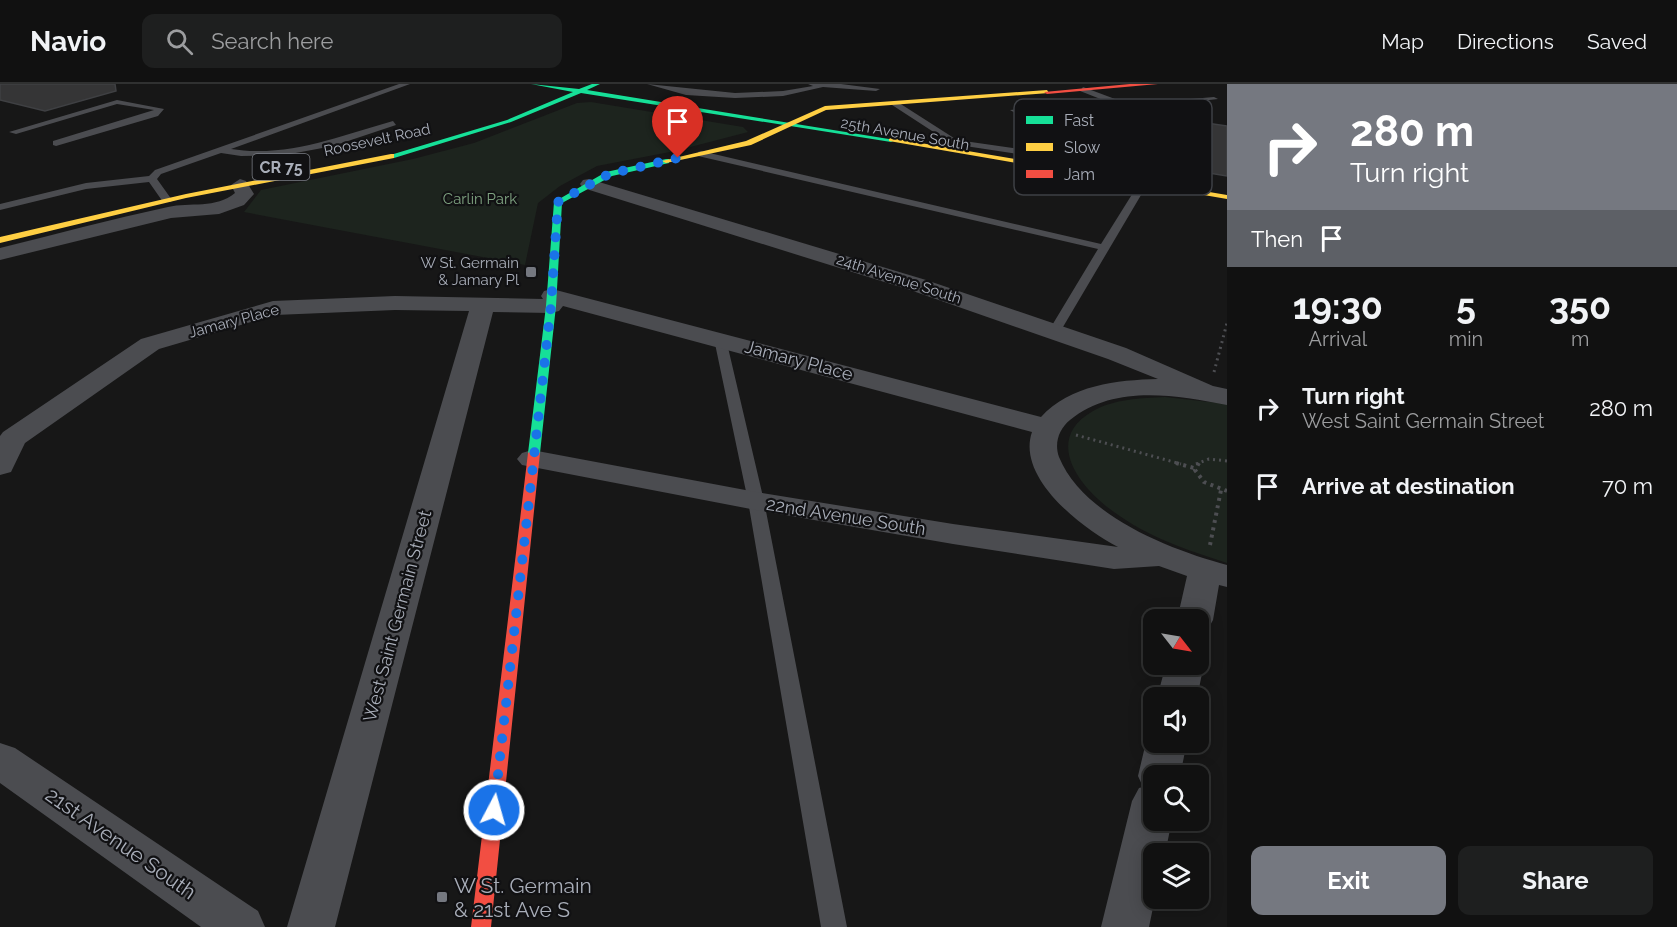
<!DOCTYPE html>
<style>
:root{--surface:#111;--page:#1e1f1f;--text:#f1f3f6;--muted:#9c9d9f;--line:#303131;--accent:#757880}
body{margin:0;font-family:Raleway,sans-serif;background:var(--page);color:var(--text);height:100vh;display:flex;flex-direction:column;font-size:22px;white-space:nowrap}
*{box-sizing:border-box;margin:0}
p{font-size:20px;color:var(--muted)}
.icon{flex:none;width:33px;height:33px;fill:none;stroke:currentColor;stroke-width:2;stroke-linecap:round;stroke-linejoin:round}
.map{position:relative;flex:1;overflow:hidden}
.drawer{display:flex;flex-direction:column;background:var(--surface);width:450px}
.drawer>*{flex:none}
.hud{background:#757880;color:#fff;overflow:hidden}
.needle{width:39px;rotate:121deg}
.fabs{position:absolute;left:1143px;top:525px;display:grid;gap:12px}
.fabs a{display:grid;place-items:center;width:66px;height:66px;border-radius:12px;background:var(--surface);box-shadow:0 3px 15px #0003,0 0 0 2px var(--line);font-size:30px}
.pin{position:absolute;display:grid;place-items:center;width:51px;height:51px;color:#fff;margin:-62px -26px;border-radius:50% 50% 50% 0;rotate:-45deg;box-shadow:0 0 6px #0007}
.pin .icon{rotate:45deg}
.me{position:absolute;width:66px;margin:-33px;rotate:6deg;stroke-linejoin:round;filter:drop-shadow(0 0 4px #0008)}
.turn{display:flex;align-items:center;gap:21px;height:126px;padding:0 24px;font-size:27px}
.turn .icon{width:78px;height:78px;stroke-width:2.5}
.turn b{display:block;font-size:42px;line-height:51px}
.then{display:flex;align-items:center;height:57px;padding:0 24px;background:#0003;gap:12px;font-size:22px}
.eta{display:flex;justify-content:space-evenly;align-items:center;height:102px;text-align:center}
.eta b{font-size:36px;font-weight:700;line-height:42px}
.button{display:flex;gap:12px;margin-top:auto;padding:12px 24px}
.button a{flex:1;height:69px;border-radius:12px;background:var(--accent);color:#fff;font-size:24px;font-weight:700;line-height:69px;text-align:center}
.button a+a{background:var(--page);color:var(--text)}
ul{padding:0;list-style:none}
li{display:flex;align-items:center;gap:18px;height:78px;padding:0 24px}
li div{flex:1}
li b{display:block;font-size:22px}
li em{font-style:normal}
header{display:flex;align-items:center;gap:36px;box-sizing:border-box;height:84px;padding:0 30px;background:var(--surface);border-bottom:2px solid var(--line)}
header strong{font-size:28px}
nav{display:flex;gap:33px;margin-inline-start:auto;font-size:21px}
.search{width:420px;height:54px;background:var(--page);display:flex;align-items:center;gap:15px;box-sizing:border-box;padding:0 21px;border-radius:12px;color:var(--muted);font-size:22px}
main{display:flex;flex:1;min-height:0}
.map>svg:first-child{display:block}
</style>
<header>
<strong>Navio</strong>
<div class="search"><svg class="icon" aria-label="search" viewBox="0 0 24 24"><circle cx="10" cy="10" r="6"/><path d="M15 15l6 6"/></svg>Search here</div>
<nav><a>Map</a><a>Directions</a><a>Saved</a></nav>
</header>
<main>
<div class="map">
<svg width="1227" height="843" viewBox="0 0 1227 843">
<rect width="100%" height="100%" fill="#171717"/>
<path fill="#1d241e" d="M 591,18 L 743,43 L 748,48 L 675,67 L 597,82 L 560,102 L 538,119 L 525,181 L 244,128 L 261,106 L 413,75 L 474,59 L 577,19 Z
M 1165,313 L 1227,320 L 1227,479 C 1187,466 1148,453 1114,428 C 1080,404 1042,356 1093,327 C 1114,315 1141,314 1165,313 Z"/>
<path fill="#353536" stroke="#3f4043" stroke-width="1.5" d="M 0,0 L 115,0 L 116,7 L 45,27 L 0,16 Z
M 1153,31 L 1201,53 L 1207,39 L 1227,42 L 1227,92 L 1178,84 L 1190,61 L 1125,66 L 1080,43 L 1101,42 L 1089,36 Z"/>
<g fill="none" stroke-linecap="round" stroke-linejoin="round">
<path stroke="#4d4e52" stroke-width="3" stroke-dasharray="2 4" stroke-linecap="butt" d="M 1214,288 L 1227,239
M 1076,351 L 1181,380
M 1196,380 L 1209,375 L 1227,377"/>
<path stroke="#4d4e52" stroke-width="4" stroke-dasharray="3 4.5" stroke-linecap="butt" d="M 1176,379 L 1194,384
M 1199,379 L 1195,386 L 1204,398 L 1227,407
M 1210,461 L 1221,406"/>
<path fill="#4b4c50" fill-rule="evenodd" d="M 399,0 L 410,0 L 231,65 C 288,74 339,52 393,37 L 396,41 L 333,62 L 285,71 L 241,72 L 221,69 L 161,90 L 157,95 L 172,116 L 171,118 L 163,118 L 149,98 L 86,105 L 0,126 L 0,120 L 86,99 L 149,92 L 155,86 Z
M 647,0 L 735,9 L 783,7 L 813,2 L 808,0 L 841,0 L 880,5 L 876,7 L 823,3 L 783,12 L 735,14 L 686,11 Z
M 1083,3 L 1115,15 L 1156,18 L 1214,13 L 1218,15 L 1156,22 L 1114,19 L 1023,28 L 1087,65 L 1084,75 L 1076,79 L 952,60 L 889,19 L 896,17 L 957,56 L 1075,73 L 1079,68 L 1073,62 L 1010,26 L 1103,16 L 1080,7 Z
M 117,16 L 164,25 L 158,32 L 56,62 L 53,61 L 53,57 L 154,26 L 117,20 L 16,50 L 9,48 Z
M 701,67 L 1101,160 L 1136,104 L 1144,106 L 1060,248 L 1054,252 L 1048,248 L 1098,165 L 698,72 L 698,68 Z
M 720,251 L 726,255 L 764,417 L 847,843 L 821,843 L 748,417 L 714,255 Z"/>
<path fill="#4b4c50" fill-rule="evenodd" d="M 240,95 L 246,97 L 254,110 L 244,121 L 219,130 L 171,134 L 0,176 L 0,164 C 56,150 112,135 168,123 C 190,118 216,125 235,109 L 231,101 Z
M 589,95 L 926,196 L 1126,264 L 1213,302 L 1227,305 L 1227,321 C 1175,311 1114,300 1070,336 C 1059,345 1054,359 1059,373 C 1083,432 1171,466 1227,481 L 1227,503 L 1219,501 L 1213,536 L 1208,545 L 1198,548 L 1198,536 L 1177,536 L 1187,492 L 1159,482 L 1114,485 L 953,460 L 756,426 L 522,381 L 517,375 L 522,369 L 532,366 L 756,408 L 953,440 L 1118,463 C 1083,445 1016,394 1032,348 L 563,222 L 559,227 L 551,229 L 493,228 L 335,843 L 287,843 L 469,227 L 395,226 L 275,231 L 159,265 L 25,359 L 11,388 L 0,391 L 0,352 L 3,348 L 141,255 L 273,217 L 395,212 L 543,215 L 541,212 L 544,207 L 552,205 L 1041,333 C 1070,301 1117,296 1158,295 L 1108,275 L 910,206 L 583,104 L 580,100 L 583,96 Z
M 1198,570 L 1204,580 L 1197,614 L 1157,614 L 1166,580 L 1198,580 Z
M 1154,646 L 1154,658 L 1187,658 L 1180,692 L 1154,692 L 1154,736 L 1172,736 L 1165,770 L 1154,770 L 1155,814 L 1149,843 L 1101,843 L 1132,717 L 1139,704 L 1143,703 L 1138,692 L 1146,658 Z
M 0,659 L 15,664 L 258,827 L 265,843 L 201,843 L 0,699 Z"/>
<path fill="#16e098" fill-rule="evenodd" d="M 531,0 L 579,5 L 592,0 L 600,0 L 587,6 L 895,56 L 891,58 L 581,9 L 511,38 L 394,74 L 387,72 L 507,36 L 573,8 Z
M 666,75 L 669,75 L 669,79 L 612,92 L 562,119 L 556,222 L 540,369 L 538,372 L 530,372 L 528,369 L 546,222 L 554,118 L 606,88 Z"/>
<path fill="#ffcf43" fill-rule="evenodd" d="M 1047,6 L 1049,9 L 826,26 L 751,61 L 666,79 L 662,77 L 746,57 L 825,22 Z
M 891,54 L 1227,111 L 1227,115 L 889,57 L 889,55 Z
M 391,70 L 394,70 L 394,74 L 186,114 L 0,159 L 0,153 L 186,110 Z"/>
<path fill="#f24e42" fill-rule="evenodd" d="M 1130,0 L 1158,0 L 1047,10 L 1044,8 Z
M 534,365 L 540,369 L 491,843 L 471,843 L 528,369 Z"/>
</g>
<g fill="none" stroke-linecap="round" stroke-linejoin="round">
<path stroke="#1a73e8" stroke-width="10" stroke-dasharray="0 18" d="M 494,726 L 551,222 L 558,118 L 609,90 L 678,74"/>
</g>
<g fill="#757880" stroke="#111113" stroke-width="2">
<rect x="525" y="182" width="12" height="12" rx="3"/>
<rect x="436" y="807" width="12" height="12" rx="3"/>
</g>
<g text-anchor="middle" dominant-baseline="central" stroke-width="4.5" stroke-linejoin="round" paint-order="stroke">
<g font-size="15" fill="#a8adb8" stroke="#111113">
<text transform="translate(905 50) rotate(10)">25th Avenue South</text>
<text transform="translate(377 56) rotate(-12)">Roosevelt Road</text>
<text transform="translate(899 195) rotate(18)">24th Avenue South</text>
<text transform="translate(234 237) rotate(-15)">Jamary Place</text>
</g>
<g font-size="15" fill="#7fa381" stroke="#111113">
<text x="480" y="115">Carlin Park</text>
</g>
<g font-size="15" fill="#a8adb8" stroke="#111113" text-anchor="end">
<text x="519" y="179">W St. Germain<tspan x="519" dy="17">&amp; Jamary Pl</tspan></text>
</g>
<rect fill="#111113" stroke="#7b7e86" stroke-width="1.5" x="252.5" y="70" width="57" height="26" rx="4.5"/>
<g font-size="16" font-weight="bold" fill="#a8adb8">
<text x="281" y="83">CR 75</text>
</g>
<g font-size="18" fill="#a8adb8" stroke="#111113">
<text transform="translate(799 276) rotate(15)">Jamary Place</text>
<text transform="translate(846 432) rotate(9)">22nd Avenue South</text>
<text transform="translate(397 532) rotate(-75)">West Saint Germain Street</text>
</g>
<g font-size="21" fill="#a8adb8" stroke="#111113">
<text transform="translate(121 759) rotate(35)">21st Avenue South</text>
</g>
<g font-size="21" fill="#a8adb8" stroke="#111113" text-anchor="start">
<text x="454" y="801">W St. Germain<tspan x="454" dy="24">&amp; 21st Ave S</tspan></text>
</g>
</g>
<rect x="1014" y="15" width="198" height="96" rx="9" fill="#111113" stroke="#3e4045" stroke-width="1.5"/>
<rect x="1026" y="32" width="27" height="8" fill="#16e098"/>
<rect x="1026" y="59" width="27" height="8" fill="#ffcf43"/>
<rect x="1026" y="86" width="27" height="8" fill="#f24e42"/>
<g font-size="16" fill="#a8adb8">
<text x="1064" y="42">Fast</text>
<text x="1064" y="69">Slow</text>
<text x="1064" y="96">Jam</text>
</g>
</svg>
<div class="fabs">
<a><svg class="needle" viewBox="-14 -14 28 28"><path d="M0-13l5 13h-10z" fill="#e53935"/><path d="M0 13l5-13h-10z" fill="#9c9d9f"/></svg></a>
<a><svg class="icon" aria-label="sound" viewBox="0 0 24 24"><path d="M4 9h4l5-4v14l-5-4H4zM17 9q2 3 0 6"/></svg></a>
<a><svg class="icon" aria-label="search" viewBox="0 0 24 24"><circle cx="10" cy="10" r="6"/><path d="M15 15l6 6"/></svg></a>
<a><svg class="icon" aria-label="layers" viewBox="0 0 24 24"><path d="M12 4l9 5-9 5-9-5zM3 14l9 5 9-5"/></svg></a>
</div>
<div class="pin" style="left:678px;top:74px;background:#d93025"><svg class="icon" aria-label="arrive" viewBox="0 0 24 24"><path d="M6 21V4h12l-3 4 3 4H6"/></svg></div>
<svg class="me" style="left:494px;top:726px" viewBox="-20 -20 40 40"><circle r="17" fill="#1a73e8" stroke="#fff" stroke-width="3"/><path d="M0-11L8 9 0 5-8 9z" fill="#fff"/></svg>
</div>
<section class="drawer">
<div class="hud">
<div class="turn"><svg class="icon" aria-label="right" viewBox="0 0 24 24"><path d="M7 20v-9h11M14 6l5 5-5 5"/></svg><div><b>280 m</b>Turn right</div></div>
<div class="then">Then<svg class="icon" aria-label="arrive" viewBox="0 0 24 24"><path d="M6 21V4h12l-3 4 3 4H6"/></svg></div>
</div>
<div class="eta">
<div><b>19:30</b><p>Arrival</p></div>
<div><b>5</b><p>min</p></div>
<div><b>350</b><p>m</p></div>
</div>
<ul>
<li><svg class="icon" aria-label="right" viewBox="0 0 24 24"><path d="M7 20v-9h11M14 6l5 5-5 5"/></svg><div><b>Turn right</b><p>West Saint Germain Street</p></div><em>280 m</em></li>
<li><svg class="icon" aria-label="arrive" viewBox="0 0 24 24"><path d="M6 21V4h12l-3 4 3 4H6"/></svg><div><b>Arrive at destination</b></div><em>70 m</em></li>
</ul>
<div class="button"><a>Exit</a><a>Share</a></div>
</section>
</main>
